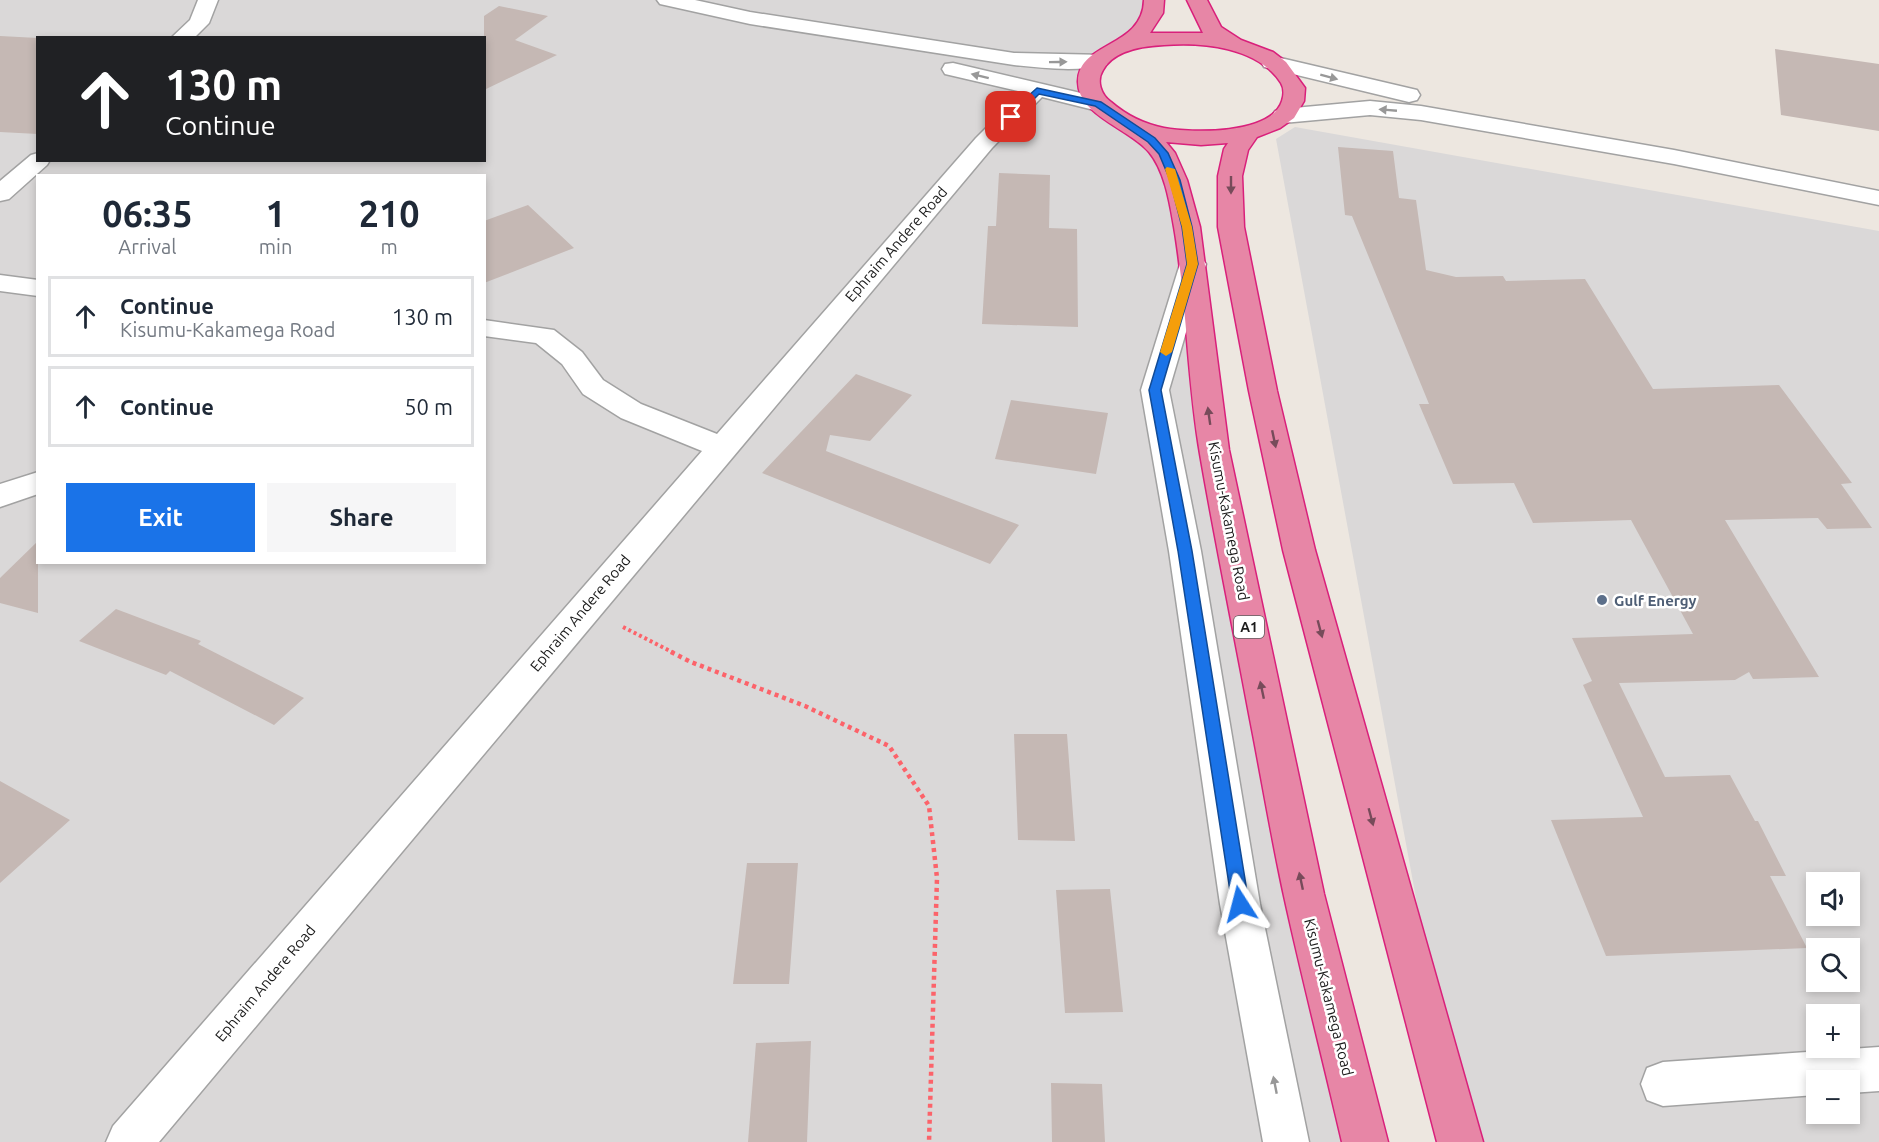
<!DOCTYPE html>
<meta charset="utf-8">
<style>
:root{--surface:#fff;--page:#f6f6f7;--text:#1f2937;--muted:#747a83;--line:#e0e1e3;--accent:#1a73e8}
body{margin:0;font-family:Ubuntu,sans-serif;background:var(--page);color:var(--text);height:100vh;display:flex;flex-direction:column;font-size:22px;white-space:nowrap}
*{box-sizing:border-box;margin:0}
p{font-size:20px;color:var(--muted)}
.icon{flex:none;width:33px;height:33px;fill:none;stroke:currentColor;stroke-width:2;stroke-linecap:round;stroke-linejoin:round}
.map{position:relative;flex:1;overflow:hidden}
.details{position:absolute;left:36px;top:174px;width:450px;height:390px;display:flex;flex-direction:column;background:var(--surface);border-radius:0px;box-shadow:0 3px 9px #0003}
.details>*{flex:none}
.hud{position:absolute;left:36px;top:36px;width:450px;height:126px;border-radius:0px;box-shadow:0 3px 9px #0003;background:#202124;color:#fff;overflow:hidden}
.fabs{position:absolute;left:1806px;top:872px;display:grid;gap:12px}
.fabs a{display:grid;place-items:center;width:54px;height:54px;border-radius:0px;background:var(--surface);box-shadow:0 3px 9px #0003;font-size:30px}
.pin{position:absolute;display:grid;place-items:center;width:51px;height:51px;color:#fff;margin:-26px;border-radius:12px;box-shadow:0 3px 9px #0006}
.me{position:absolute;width:66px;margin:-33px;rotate:351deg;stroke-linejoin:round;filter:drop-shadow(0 0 4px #0008)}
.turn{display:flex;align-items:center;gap:21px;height:126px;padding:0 30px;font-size:27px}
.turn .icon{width:78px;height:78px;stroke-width:2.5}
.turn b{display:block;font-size:42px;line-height:51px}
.eta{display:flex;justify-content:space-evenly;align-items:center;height:102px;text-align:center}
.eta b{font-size:36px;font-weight:700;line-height:42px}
.cta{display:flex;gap:12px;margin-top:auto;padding:12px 30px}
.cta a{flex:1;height:69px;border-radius:0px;background:var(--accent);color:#fff;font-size:24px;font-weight:700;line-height:69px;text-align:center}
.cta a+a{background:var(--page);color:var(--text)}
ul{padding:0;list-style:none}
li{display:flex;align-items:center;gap:18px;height:81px;margin:0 12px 9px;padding:0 18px;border:3px solid var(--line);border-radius:0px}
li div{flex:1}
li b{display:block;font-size:22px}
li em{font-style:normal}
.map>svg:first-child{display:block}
</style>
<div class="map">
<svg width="1879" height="1142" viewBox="0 0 1879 1142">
<rect width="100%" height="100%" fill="#ede7e0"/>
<path fill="#dad8d8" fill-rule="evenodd" d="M 0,0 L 1153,0 L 1144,27 L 1083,78 L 1148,140 L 1170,179 L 1361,1142 L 0,1142 ZM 38,38 L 484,38 L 484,160 L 38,160 ZM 38,176 L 484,176 L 484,562 L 38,562 Z
M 1295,127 L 1879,231 L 1879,1142 L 1461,1142 L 1276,139 ZM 1816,882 L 1850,882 L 1850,915 L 1816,915 ZM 1816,948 L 1850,948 L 1850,981 L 1816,981 ZM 1816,1014 L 1850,1014 L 1850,1047 L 1816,1047 ZM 1816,1080 L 1850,1080 L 1850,1113 L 1816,1113 Z"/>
<path fill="#c5b8b4" d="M 499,6 L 548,16 L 515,40 L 557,55 L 484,90 L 484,16 Z
M 0,36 L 38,38 L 38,134 L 0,132 Z
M 1775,49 L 1879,64 L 1879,131 L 1781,115 Z
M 1338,147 L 1393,151 L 1399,198 L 1416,200 L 1426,270 L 1456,277 L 1503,276 L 1506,281 L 1585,279 L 1653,389 L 1779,385 L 1852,483 L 1841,484 L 1872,528 L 1827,529 L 1818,518 L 1725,520 L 1819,677 L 1753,679 L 1749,672 L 1735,680 L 1619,683 L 1665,777 L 1730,775 L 1755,821 L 1758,821 L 1786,876 L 1770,876 L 1807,948 L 1606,956 L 1551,820 L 1643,817 L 1583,685 L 1592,681 L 1572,638 L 1693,634 L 1631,520 L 1533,523 L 1514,483 L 1453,484 L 1419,404 L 1429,404 L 1352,216 L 1345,215 Z
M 999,173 L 1050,175 L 1049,228 L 1077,229 L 1078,327 L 982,324 L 988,226 L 996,226 Z
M 528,205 L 574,248 L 484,283 L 484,221 Z
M 856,374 L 912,395 L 870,441 L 830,435 L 826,451 L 1019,525 L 990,564 L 762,473 Z
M 1011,400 L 1108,413 L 1096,474 L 995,459 Z
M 38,541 L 38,613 L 0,603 L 0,578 Z
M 116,609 L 201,641 L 198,644 L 304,698 L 274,725 L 170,671 L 166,675 L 79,641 Z
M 1014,734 L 1067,734 L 1075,841 L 1018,840 Z
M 0,781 L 70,820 L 0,883 Z
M 747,863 L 798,863 L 789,984 L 733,984 Z
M 1110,889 L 1123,1012 L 1065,1013 L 1056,890 Z
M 811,1041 L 807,1142 L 748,1142 L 756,1043 Z
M 1051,1083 L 1102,1084 L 1105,1142 L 1052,1142 Z"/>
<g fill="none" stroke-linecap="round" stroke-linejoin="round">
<defs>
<path id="street" d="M 198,0 L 218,0 L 209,23 L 194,38 L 171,38 L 190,20 Z
M 657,0 L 695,0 L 750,12 L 1014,53 L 1106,55 L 1109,60 L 1106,65 C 1076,72 1044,68 1014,65 L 750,24 L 660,4 Z
M 1272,56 L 1417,90 L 1420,95 L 1417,100 L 1409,102 L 1264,67 L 1261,62 L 1264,57 Z
M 953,63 L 1106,99 L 1109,104 L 1106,109 L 1098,111 L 1042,97 L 992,148 L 159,1142 L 106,1142 L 113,1126 L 702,451 L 621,418 L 583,394 L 562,364 L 536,343 L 484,336 L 484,320 L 554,330 L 582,352 L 603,380 L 641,404 L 717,434 L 976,138 L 1022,92 L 945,74 L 942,69 L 945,64 Z
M 1370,101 L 1421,106 L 1674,150 L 1879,191 L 1879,205 L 1674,164 L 1421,120 L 1370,115 L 1283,123 L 1275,121 L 1272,116 L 1275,111 L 1283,109 Z
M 38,153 L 38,160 L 50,160 L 47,165 L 9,199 L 0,201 L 0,181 L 31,155 Z
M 1193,256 L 1202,258 L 1206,264 L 1169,390 L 1201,551 L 1260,904 L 1309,1142 L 1263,1142 L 1220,904 L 1169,551 L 1141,390 L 1180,264 L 1184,258 Z
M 0,275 L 38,280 L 38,296 L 0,291 Z
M 38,472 L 38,494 L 0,507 L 0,484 Z
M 1879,1047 L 1879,1091 L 1850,1093 L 1850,1080 L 1816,1080 L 1816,1095 L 1663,1106 L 1647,1100 L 1641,1084 L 1647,1068 L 1663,1062 Z"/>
<path id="highway" d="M 1144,0 L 1164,0 L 1163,13 L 1150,33 L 1203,33 L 1187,0 L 1207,0 L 1221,27 L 1241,40 L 1273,52 L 1286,62 L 1305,88 L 1304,101 L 1294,118 L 1280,128 L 1257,137 L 1248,150 L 1242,176 L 1244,227 L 1277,391 L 1315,550 L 1483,1142 L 1437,1142 L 1283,550 L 1249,391 L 1218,227 L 1218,176 L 1224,149 L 1228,143 L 1201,145 L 1166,142 L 1175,153 L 1187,180 L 1200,227 L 1229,450 L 1324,894 L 1388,1142 L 1342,1142 C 1323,1060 1302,978 1284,896 C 1271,836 1261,775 1249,714 C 1233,628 1215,541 1200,454 C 1187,379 1187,302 1174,227 C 1170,204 1165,171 1149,152 C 1130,129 1077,115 1078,81 C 1079,41 1143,48 1144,0 ZM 1164,45 C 1202,42 1258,47 1281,83 C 1284,88 1284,95 1282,101 C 1271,135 1191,133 1164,128 C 1144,124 1126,115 1111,102 C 1101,95 1096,81 1103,70 C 1114,50 1143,46 1164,45 Z"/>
</defs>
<use href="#street" stroke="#a2a2a2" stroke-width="3"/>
<use href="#highway" stroke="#d9207b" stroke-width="3"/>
<path stroke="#fc636a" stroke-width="4" stroke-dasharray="3 3" stroke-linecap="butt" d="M 623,627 L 674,653"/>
<path stroke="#fc636a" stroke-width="4.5" stroke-dasharray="4 4" stroke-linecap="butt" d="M 671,652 L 691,662 L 805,706 L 889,746 L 929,806 L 937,878 L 929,1142"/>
<use href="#street" fill="#fff" fill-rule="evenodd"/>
<use href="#highway" fill="#e786a6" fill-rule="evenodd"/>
</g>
<defs><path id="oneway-solid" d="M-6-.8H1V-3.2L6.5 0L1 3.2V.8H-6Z" transform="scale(1.5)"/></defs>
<g fill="#989898">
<use href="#oneway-solid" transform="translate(1058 62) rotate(-1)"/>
<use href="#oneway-solid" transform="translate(980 76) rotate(-166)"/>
<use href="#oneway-solid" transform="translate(1329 77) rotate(15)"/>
<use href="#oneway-solid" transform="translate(1388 110) rotate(-175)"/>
<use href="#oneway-solid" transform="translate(1275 1085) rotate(-101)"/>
</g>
<g fill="#774b5a">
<use href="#oneway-solid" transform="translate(1231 185) rotate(90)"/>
<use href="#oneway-solid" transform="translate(1209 416) rotate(-98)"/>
<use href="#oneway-solid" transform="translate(1274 439) rotate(78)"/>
<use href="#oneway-solid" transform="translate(1320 629) rotate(75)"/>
<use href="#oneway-solid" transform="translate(1262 690) rotate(-102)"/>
<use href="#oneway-solid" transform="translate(1371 817) rotate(75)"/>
<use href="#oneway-solid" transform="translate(1301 881) rotate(-102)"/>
</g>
<path fill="#1a73e8" stroke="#114b97" stroke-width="1.5" d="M 1037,88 L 1101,102 L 1155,138 L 1168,153 L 1180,180 L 1192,227 L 1198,264 L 1161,390 L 1192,551 L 1249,904 L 1246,910 L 1240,912 L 1234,910 L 1232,904 L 1178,551 L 1149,390 L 1187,264 L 1182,227 L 1170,180 L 1159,154 L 1148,142 L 1095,106 L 1039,94 L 1014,119 L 1007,119 L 1007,115 Z"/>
<path fill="#f59e0b" d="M 1167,167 L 1175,169 L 1192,227 L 1198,264 L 1172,352 L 1166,356 L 1160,352 L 1187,264 L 1182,227 L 1165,169 Z"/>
<circle fill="#5c6f8a" stroke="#fff" stroke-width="2" cx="1602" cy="600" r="6"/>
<g text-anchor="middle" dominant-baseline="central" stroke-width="5" stroke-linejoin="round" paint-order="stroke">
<rect fill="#fff" stroke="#5f5f5f" stroke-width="1.5" x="1234" y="616" width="30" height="22" rx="4.5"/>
<g font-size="14" font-weight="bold" fill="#1b1b1b">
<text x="1249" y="627">A1</text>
</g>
<g font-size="15" fill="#1b1b1b" stroke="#fff">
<text transform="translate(896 244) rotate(-49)">Ephraim Andere Road</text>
<text transform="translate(1229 521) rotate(79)">Kisumu-Kakamega Road</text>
<text transform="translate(580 613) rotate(-50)">Ephraim Andere Road</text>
<text transform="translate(265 983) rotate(-50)">Ephraim Andere Road</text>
<text transform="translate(1329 997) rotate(76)">Kisumu-Kakamega Road</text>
</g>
<g font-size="15" font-weight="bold" fill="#4e5e75" stroke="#fff" text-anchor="start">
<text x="1614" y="600">Gulf Energy</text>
</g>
</g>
</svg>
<div class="fabs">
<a><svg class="icon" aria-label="sound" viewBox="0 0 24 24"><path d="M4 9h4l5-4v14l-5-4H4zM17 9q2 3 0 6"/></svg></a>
<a><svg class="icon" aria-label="search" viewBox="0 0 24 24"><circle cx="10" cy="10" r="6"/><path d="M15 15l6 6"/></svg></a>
<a>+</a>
<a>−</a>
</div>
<div class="pin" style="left:1011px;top:117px;background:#d93025"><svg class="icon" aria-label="arrive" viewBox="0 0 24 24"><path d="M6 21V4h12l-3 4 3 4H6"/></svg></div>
<svg class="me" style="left:1240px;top:904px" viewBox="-20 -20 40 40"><path d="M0-17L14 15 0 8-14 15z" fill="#1a73e8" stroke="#fff" stroke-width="4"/></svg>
<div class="hud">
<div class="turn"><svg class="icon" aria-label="ahead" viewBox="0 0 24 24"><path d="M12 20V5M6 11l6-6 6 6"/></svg><div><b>130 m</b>Continue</div></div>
</div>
<section class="details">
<div class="eta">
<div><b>06:35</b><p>Arrival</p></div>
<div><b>1</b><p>min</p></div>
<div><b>210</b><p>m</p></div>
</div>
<ul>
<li><svg class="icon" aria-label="ahead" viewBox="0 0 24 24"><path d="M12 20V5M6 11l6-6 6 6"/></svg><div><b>Continue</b><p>Kisumu-Kakamega Road</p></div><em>130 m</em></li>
<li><svg class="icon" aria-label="ahead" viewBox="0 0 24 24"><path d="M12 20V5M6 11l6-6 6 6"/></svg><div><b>Continue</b></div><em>50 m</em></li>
</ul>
<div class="cta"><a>Exit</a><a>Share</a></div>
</section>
</div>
